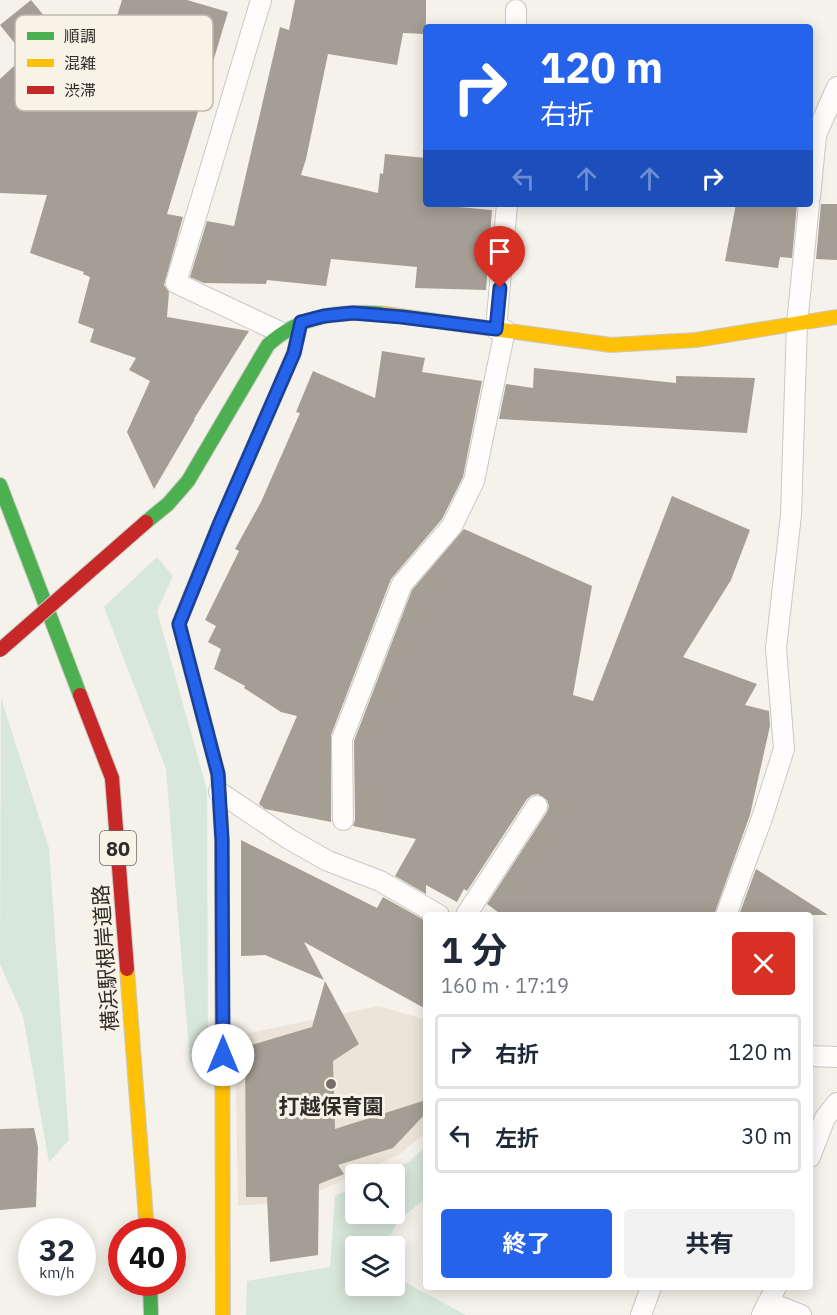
<!DOCTYPE html>
<html lang="ja">
<meta charset="utf-8">
<style>
:root{--surface:#fff;--page:#f2f2f3;--text:#1f2937;--muted:#747a83;--line:#e0e1e3;--accent:#2563eb}
body{margin:0;font-family:"IBM Plex Sans","Noto Sans JP",sans-serif;background:var(--page);color:var(--text);height:100vh;display:flex;flex-direction:column;font-size:22px;white-space:nowrap}
*{box-sizing:border-box;margin:0}
p{font-size:20px;color:var(--muted)}
.icon{flex:none;width:33px;height:33px;fill:none;stroke:currentColor;stroke-width:2;stroke-linecap:round;stroke-linejoin:round}
.map{position:relative;flex:1;overflow:hidden}
.panel{position:absolute;left:423px;top:912px;width:390px;height:378px;display:flex;flex-direction:column;background:var(--surface);border-radius:6px;box-shadow:0 3px 15px #0003}
.panel>*{flex:none}
.guide{position:absolute;left:423px;top:24px;width:390px;height:183px;border-radius:6px;box-shadow:0 3px 15px #0003;background:#2563eb;color:#fff;overflow:hidden}
.controls{position:absolute;left:345px;top:1164px;display:grid;gap:12px}
.controls a{display:grid;place-items:center;width:60px;height:60px;border-radius:6px;background:var(--surface);box-shadow:0 3px 15px #0003;font-size:30px}
.speed{position:absolute;left:18px;top:1218px;display:flex;gap:12px;font-size:30px;font-weight:700;text-align:center}
.speed>*{display:grid;place-content:center;width:78px;height:78px;border-radius:50%;background:var(--surface);box-shadow:0 3px 15px #0003;line-height:1}
.speed small{font-size:15px;font-weight:400}
.speed .limit{border:9px solid #d22;background:#fff;color:#111}
.pin{position:absolute;display:grid;place-items:center;width:51px;height:51px;color:#fff;margin:-62px -26px;border-radius:50% 50% 50% 0;rotate:-45deg;box-shadow:0 0 6px #0007}
.pin .icon{rotate:45deg}
.me{position:absolute;width:66px;margin:-33px;rotate:0deg;stroke-linejoin:round;filter:drop-shadow(0 0 4px #0008)}
.turn{display:flex;align-items:center;gap:21px;height:126px;padding:0 18px;font-size:27px}
.turn .icon{width:78px;height:78px;stroke-width:2.5}
.turn b{display:block;font-size:42px;line-height:51px}
.lanes{display:flex;align-items:center;height:57px;padding:0 18px;background:#0003;justify-content:center;gap:30px;direction:ltr}
.lanes .off{opacity:.35}
.round{display:grid;place-items:center;flex:none;width:63px;height:63px;border-radius:6px;background:var(--page)}
.overview{display:flex;align-items:center;justify-content:space-between;height:102px;padding:0 18px}
h1{font-size:36px;font-weight:700;line-height:45px}
.primary-button{display:flex;gap:12px;margin-top:auto;padding:12px 18px}
.primary-button a{flex:1;height:69px;border-radius:6px;background:var(--accent);color:#fff;font-size:24px;font-weight:700;line-height:69px;text-align:center}
.primary-button a+a{background:var(--page);color:var(--text)}
ul{padding:0;list-style:none}
li{display:flex;align-items:center;gap:18px;height:75px;margin:0 12px 9px;padding:0 6px;border:3px solid var(--line);border-radius:6px}
li div{flex:1}
li b{display:block;font-size:22px}
li em{font-style:normal}
.map>svg:first-child{display:block}
</style>
<div class="map">
<svg width="837" height="1315" viewBox="0 0 837 1315">
<rect width="100%" height="100%" fill="#f5f2eb"/>
<path fill="#ece4d8" d="M 379,1006 L 426,1020 L 426,1132 L 400,1154 L 299,1200 L 238,1206 L 235,1036 Z"/>
<path fill="#d7e7d9" d="M 157,557 L 173,576 L 157,611 L 207,790 L 208,1065 L 190,1063 L 166,769 L 104,607 Z
M 1,698 L 49,848 L 69,1140 L 49,1162 L 23,1016 L 0,964 Z
M 426,1146 L 426,1198 L 398,1221 L 385,1246 L 356,1246 L 356,1286 L 394,1286 L 395,1277 L 466,1315 L 246,1315 L 247,1281 L 330,1267 L 335,1196 L 355,1187 L 356,1214 L 394,1214 L 394,1174 L 381,1174 L 409,1162 Z"/>
<path fill="#a49e94" d="M 31,0 L 97,80 L 122,0 L 187,0 L 228,12 L 167,214 L 183,217 L 164,285 L 169,292 L 167,317 L 249,331 L 194,419 L 195,419 L 154,489 L 127,432 L 150,381 L 129,370 L 136,358 L 90,342 L 94,329 L 78,323 L 90,277 L 83,274 L 84,272 L 30,253 L 47,195 L 0,193 L 0,79 L 25,56 L 0,25 Z
M 295,0 L 426,0 L 426,34 L 403,33 L 397,65 L 328,54 L 306,159 L 301,175 L 378,193 L 380,173 L 383,174 L 385,154 L 426,158 L 426,204 L 492,210 L 486,290 L 415,288 L 417,267 L 331,259 L 326,286 L 267,280 L 266,284 L 204,283 L 190,277 L 207,221 L 234,226 L 280,27 L 289,30 Z
M 736,204 L 797,204 L 792,258 L 780,257 L 778,268 L 725,261 Z
M 821,204 L 837,204 L 837,260 L 816,259 Z
M 382,351 L 425,358 L 422,372 L 482,381 L 463,477 L 442,519 L 391,579 L 331,735 L 331,822 L 265,809 L 259,804 L 297,716 L 281,712 L 244,688 L 245,686 L 214,669 L 221,649 L 208,642 L 216,626 L 205,620 L 239,551 L 235,549 L 261,502 L 300,413 L 296,412 L 313,371 L 375,398 Z
M 534,368 L 676,383 L 676,376 L 755,378 L 747,433 L 499,419 L 506,384 L 533,388 Z
M 672,496 L 750,530 L 731,580 L 683,657 L 757,684 L 745,705 L 769,711 L 770,726 L 750,815 L 714,915 L 502,915 L 487,904 L 547,812 L 549,806 L 547,800 L 538,794 L 532,795 L 527,799 L 467,891 L 464,889 L 457,902 L 426,885 L 426,894 L 395,876 L 416,839 L 353,826 L 355,820 L 354,741 L 412,590 L 464,529 L 592,586 L 573,695 L 593,701 Z
M 241,840 L 377,908 L 383,897 L 426,921 L 426,1009 L 304,942 L 324,980 L 265,955 L 241,956 Z
M 756,869 L 828,915 L 739,915 Z
M 325,981 L 359,1044 L 333,1061 L 335,1129 L 426,1100 L 426,1113 L 393,1148 L 338,1165 L 344,1174 L 319,1184 L 318,1255 L 270,1262 L 267,1197 L 246,1197 L 245,1047 L 312,1027 Z
M 34,1128 L 38,1147 L 36,1207 L 0,1210 L 0,1129 Z"/>
<g fill="none" stroke-linecap="round" stroke-linejoin="round">
<defs>
<path id="lane" d="M 261,0 L 176,283 L 280,332
M 516,27 L 516,10
M 810,197 L 816,135 L 837,87
M 496,329 L 507,204
M 219,792 L 289,839 L 328,861 L 380,881 L 439,915
M 343,820 L 342,739 L 402,584 L 452,526 L 474,481 L 505,330
M 466,915 L 537,806
M 726,915 L 762,818 L 784,749 L 776,648 L 791,515 L 797,324 L 809,204
M 810,1056 L 837,1057
M 810,1157 L 825,1118 L 837,1103
M 768,1302 L 801,1315
M 641,1315 L 651,1287
M 762,1315 L 776,1287"/>
<path id="fast" d="M 0,485 L 80,695
M 146,522 L 168,504 L 188,481 L 268,345 C 300,315 342,310 385,314
M 150,1282 L 151,1315"/>
<path id="slow" d="M 385,314 L 611,345 L 696,340 L 837,317
M 182,616 L 219,525 L 294,353 L 301,322
M 222,899 L 223,1315
M 127,969 L 147,1232"/>
<path id="jam" d="M 182,616 L 179,624 L 218,774 L 222,840 L 222,899
M 80,695 L 112,778 L 127,969"/>
</defs>
<use href="#lane" stroke="#cbc8c3" stroke-width="22"/>
<use href="#fast" stroke="#cbc8c3" stroke-width="16"/>
<use href="#slow" stroke="#cbc8c3" stroke-width="16"/>
<use href="#jam" stroke="#cbc8c3" stroke-width="16"/>
<use href="#lane" stroke="#fefdfc" stroke-width="20"/>
<use href="#fast" stroke="#4caf50" stroke-width="14"/>
<use href="#slow" stroke="#ffc107" stroke-width="14"/>
<use href="#jam" stroke="#c62828" stroke-width="14"/>
<defs>
<path id="jam-bridge" d="M 0,650 L 146,522"/>
</defs>
<use href="#jam-bridge" stroke="#cbc8c3" stroke-width="16" stroke-linecap="butt"/>
<use href="#jam-bridge" stroke="#c62828" stroke-width="14"/>
</g>
<g fill="none" stroke-linecap="round" stroke-linejoin="round">
<defs>
<path id="route" d="M 223,1055 L 222,840 L 218,774 L 179,624 L 219,525 L 294,353 L 301,322 L 324,316 L 353,313 L 402,317 L 496,329 L 500,288"/>
</defs>
<use href="#route" stroke="#184099" stroke-width="15"/>
<use href="#route" stroke="#2563eb" stroke-width="10"/>
</g>
<circle fill="#74716c" stroke="#f9f3e7" stroke-width="2" cx="331" cy="1084" r="6"/>
<g text-anchor="middle" dominant-baseline="central" stroke-width="6" stroke-linejoin="round" paint-order="stroke">
<rect fill="#f9f3e7" stroke="#6b6861" stroke-width="1.5" x="100" y="831" width="36" height="34" rx="4.5"/>
<g font-size="20" font-weight="bold" fill="#2e2c28">
<text x="118" y="848">80</text>
</g>
<g font-size="21" fill="#2e2c28" stroke="#f9f3e7">
<text transform="translate(105 958) rotate(-94)">横浜駅根岸道路</text>
</g>
<g font-size="21" font-weight="bold" fill="#2e2c28" stroke="#f9f3e7">
<text x="331" y="1106">打越保育園</text>
</g>
</g>
<rect x="15" y="15" width="198" height="96" rx="9" fill="#f9f3e7" stroke="#bcb7ae" stroke-width="1.5"/>
<rect x="27" y="32" width="27" height="8" fill="#4caf50"/>
<rect x="27" y="59" width="27" height="8" fill="#ffc107"/>
<rect x="27" y="86" width="27" height="8" fill="#c62828"/>
<g font-size="16" fill="#2e2c28">
<text x="64" y="42">順調</text>
<text x="64" y="69">混雑</text>
<text x="64" y="96">渋滞</text>
</g>
</svg>
<div class="controls">
<a><svg class="icon" aria-label="search" viewBox="0 0 24 24"><circle cx="10" cy="10" r="6"/><path d="M15 15l6 6"/></svg></a>
<a><svg class="icon" aria-label="layers" viewBox="0 0 24 24"><path d="M12 4l9 5-9 5-9-5zM3 14l9 5 9-5"/></svg></a>
</div>
<div class="speed"><div>32<small>km/h</small></div><div class="limit">40</div></div>
<div class="pin" style="left:500px;top:288px;background:#d93025"><svg class="icon" aria-label="arrive" viewBox="0 0 24 24"><path d="M6 21V4h12l-3 4 3 4H6"/></svg></div>
<svg class="me" style="left:223px;top:1055px" viewBox="-20 -20 40 40"><circle r="19" fill="#fff"/><path d="M0-13L10 11 0 6-10 11z" fill="#2563eb"/></svg>
<div class="guide">
<div class="turn"><svg class="icon" aria-label="right" viewBox="0 0 24 24"><path d="M7 20v-9h11M14 6l5 5-5 5"/></svg><div><b>120 m</b>右折</div></div>
<div class="lanes"><svg class="icon off" aria-label="left" viewBox="0 0 24 24"><path d="M17 20v-9H6M10 6l-5 5 5 5"/></svg><svg class="icon off" aria-label="ahead" viewBox="0 0 24 24"><path d="M12 20V5M6 11l6-6 6 6"/></svg><svg class="icon off" aria-label="ahead" viewBox="0 0 24 24"><path d="M12 20V5M6 11l6-6 6 6"/></svg><svg class="icon" aria-label="right" viewBox="0 0 24 24"><path d="M7 20v-9h11M14 6l5 5-5 5"/></svg></div>
</div>
<section class="panel">
<div class="overview"><div><h1>1 分</h1><p>160 m · 17:19</p></div><a class="round" style="background:#d93025;color:#fff"><svg class="icon" aria-label="close" viewBox="0 0 24 24"><path d="M6 6l12 12M18 6L6 18"/></svg></a></div>
<ul>
<li><svg class="icon" aria-label="right" viewBox="0 0 24 24"><path d="M7 20v-9h11M14 6l5 5-5 5"/></svg><div><b>右折</b></div><em>120 m</em></li>
<li><svg class="icon" aria-label="left" viewBox="0 0 24 24"><path d="M17 20v-9H6M10 6l-5 5 5 5"/></svg><div><b>左折</b></div><em>30 m</em></li>
</ul>
<div class="primary-button"><a>終了</a><a>共有</a></div>
</section>
</div>
